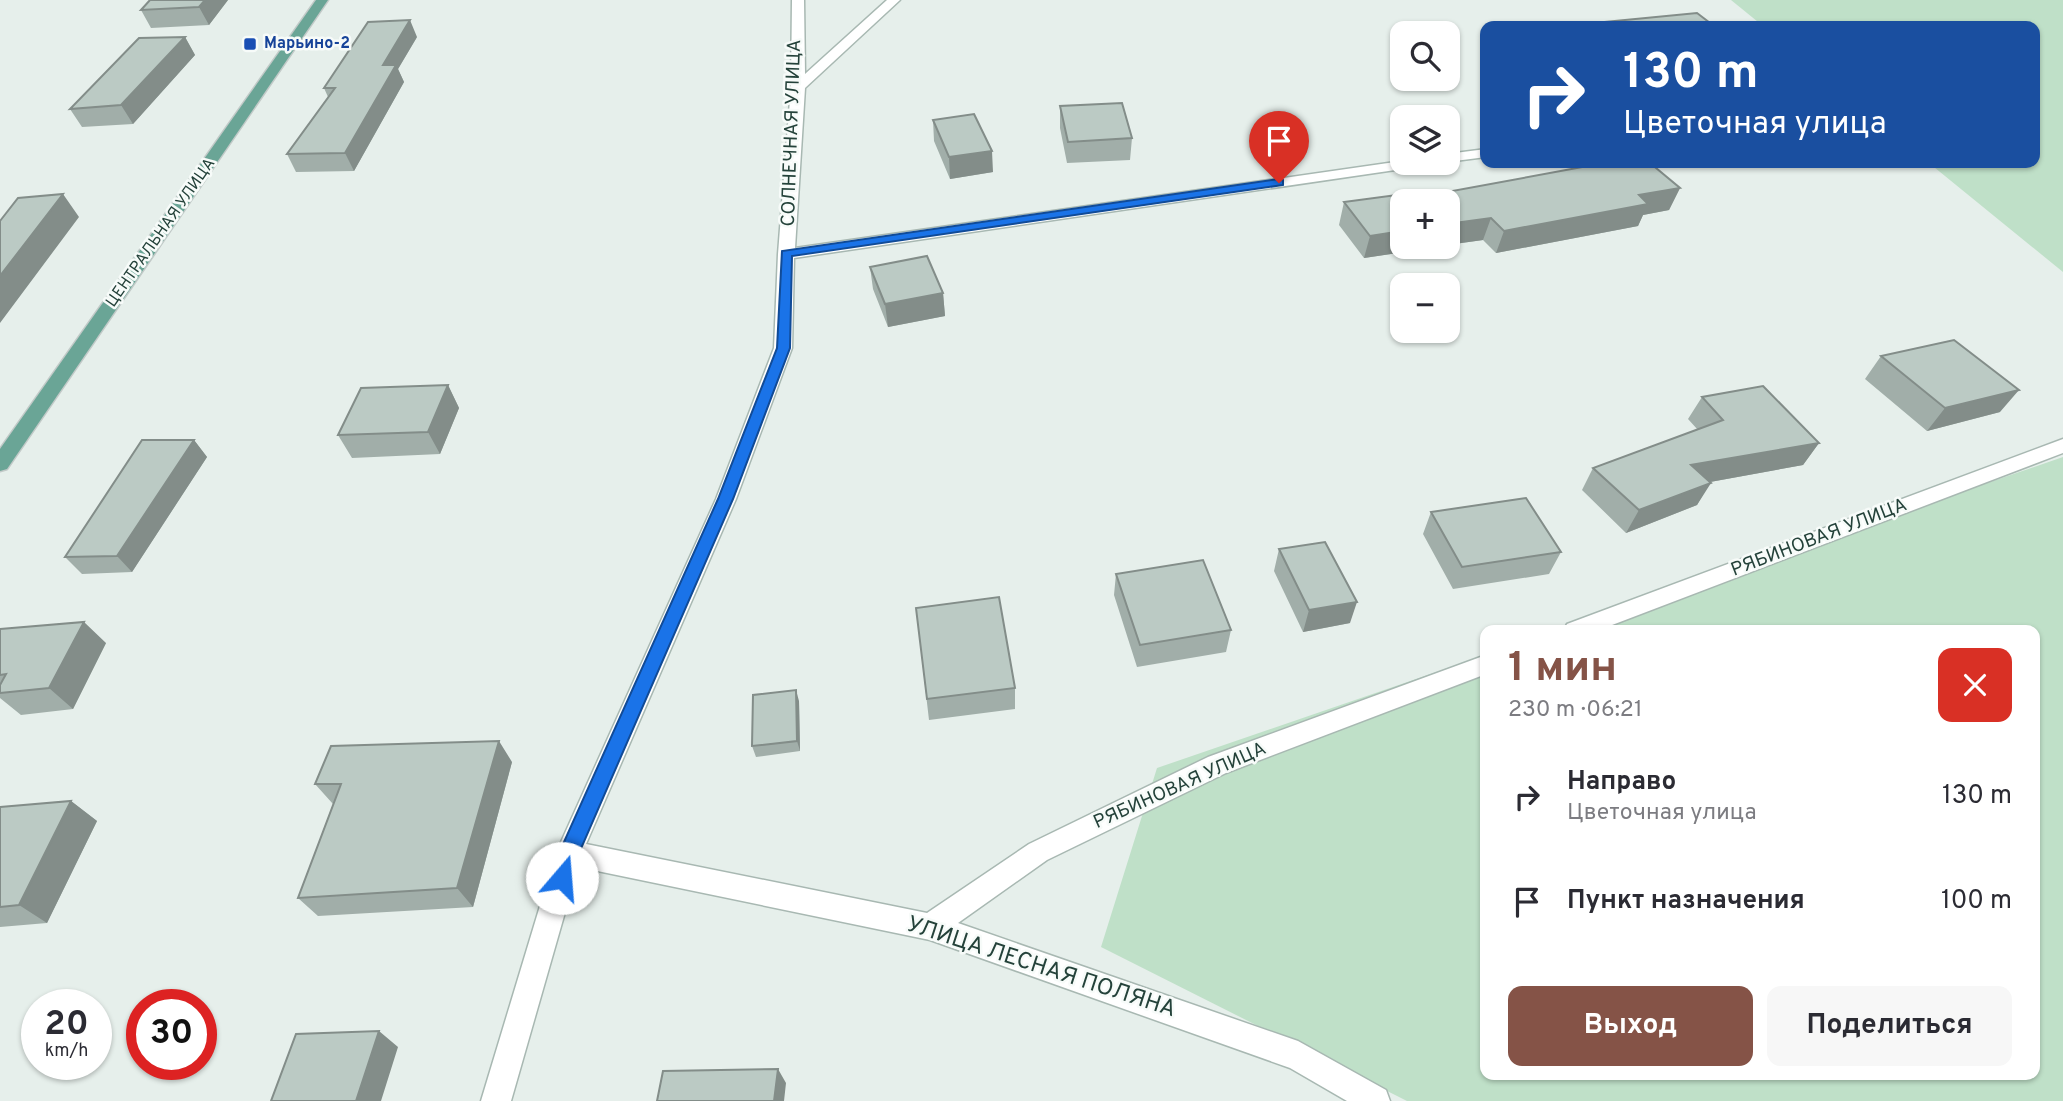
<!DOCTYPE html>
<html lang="ru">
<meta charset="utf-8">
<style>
:root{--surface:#fff;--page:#f7f7f7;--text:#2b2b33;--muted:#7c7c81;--accent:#855347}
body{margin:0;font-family:Overpass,sans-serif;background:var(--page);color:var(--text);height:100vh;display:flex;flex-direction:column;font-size:26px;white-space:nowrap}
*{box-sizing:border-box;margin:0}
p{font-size:23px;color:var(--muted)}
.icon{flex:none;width:38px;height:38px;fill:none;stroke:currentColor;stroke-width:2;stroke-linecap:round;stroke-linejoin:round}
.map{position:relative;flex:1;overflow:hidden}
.panel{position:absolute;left:1480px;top:625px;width:560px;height:455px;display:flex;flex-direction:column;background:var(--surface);border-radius:14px;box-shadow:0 2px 5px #0004}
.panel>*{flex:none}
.hud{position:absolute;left:1480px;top:21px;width:560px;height:147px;border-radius:14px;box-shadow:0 2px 5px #0004;background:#1a4fa0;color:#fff;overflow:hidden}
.controls{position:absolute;left:1390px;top:21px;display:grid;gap:14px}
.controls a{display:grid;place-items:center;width:70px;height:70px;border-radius:14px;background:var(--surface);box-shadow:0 2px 5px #0004;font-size:35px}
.speed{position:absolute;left:21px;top:989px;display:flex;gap:14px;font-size:35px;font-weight:700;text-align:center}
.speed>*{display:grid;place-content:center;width:91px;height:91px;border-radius:50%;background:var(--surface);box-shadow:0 2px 5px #0004;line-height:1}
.speed small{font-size:18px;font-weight:400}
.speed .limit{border:10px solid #d22;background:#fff;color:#111}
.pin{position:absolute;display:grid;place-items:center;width:60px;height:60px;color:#fff;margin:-72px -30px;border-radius:50% 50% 50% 0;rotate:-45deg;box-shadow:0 0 7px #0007}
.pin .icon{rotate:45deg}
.me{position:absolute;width:77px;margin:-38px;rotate:18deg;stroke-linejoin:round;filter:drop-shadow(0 0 5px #0008)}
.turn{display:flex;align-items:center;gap:24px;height:147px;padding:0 28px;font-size:32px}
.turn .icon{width:91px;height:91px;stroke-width:2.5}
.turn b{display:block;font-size:49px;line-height:60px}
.round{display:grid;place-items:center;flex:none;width:74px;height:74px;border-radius:14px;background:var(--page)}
.overview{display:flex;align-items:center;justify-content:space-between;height:119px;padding:0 28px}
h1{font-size:42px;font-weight:700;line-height:52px;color:var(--accent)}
.primary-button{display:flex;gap:14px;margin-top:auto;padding:14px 28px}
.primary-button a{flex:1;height:80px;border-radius:14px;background:var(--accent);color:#fff;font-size:28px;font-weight:700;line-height:80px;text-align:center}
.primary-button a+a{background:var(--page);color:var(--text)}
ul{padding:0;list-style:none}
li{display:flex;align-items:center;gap:21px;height:105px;padding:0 28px}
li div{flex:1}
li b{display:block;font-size:26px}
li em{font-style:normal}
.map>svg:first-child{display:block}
</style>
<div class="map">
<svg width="2063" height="1101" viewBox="0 0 2063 1101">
<rect width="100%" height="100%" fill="#e6efeb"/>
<path fill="#bfe0c8" d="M 1731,0 L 2063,0 L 2063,272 L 1929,163 L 2035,163 L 2035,26 L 1763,26 Z
M 2063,457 L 2063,1101 L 1407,1101 L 1101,947 L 1157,768 L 1486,655 L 1486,1074 L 2035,1074 L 2035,630 L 1559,630 Z"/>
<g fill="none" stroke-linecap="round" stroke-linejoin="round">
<defs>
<path id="minor" d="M 792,0 L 804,0 L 805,74 L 887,0 L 900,0 L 805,88 L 795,248 L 1402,161 L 1402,163 L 1423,163 L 1416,167 L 794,258 L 792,348 L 736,499 L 586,844 L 927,913 L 1029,844 L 1208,757 L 1486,655 L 1486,674 L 1226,773 L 1047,860 L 958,923 L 1298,1041 L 1386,1090 L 1390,1101 L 1347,1101 L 1290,1068 L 930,940 L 578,867 L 511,1101 L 481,1101 L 556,853 L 716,499 L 774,348 L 778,254 L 791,87 Z
M 1486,149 L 1486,157 L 1447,162 L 1447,154 Z
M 2063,439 L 2063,453 L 1599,630 L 1564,630 L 1567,624 Z"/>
<path id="major" d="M 316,0 L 328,0 L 7,469 L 0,471 L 0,449 Z"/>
</defs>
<use href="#minor" stroke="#a8b8b2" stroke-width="3"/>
<use href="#major" stroke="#c2cac8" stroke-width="3"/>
<use href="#minor" fill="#fff" fill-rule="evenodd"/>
<use href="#major" fill="#6aa596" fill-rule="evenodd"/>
</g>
<path fill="#a1aea9" d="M 228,0 L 209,25 L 151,28 L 141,10 Z
M 185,37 L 195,55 L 133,124 L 82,127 L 70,109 Z
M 417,37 L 398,69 L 404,82 L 354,171 L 296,172 L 287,154 L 328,97 L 324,88 Z
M 1060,106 L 1132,138 L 1130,160 L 1067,163 L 1060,128 Z
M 933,120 L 993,172 L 950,179 L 934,141 Z
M 1680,188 L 1669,210 L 1643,215 L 1638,226 L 1496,253 L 1483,240 L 1447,245 L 1447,201 L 1402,247 L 1438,247 L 1364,258 L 1339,225 L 1344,202 L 1409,199 Z
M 870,267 L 943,293 L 945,316 L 888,327 L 873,289 Z
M 1881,356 L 2000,412 L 1927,431 L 1865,379 Z
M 448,385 L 459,408 L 440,454 L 352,458 L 338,435 Z
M 1702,397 L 1819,443 L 1803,465 L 1710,482 L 1697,505 L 1626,533 L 1582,490 L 1593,468 L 1698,430 L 1688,419 Z
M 194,440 L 207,457 L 132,572 L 82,574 L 65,557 Z
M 1431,512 L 1561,552 L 1549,574 L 1453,589 L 1423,534 Z
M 1279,549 L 1350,623 L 1303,632 L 1274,571 Z
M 1116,574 L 1231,630 L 1226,652 L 1137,667 L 1114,595 Z
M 916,608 L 1015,688 L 1015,709 L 929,720 Z
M 0,629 L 106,643 L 73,709 L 21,715 L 0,698 Z
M 799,701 L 800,751 L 756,757 L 752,746 Z
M 512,762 L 473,907 L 318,916 L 298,898 L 333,804 L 315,784 Z
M 71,801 L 97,821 L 47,923 L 0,927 L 0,807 Z"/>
<path fill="#838d89" d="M 205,0 L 228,0 L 209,25 L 199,7 Z
M 410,20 L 417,37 L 398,69 L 404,82 L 354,171 L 345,153 L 383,65 Z
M 185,37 L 195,55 L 133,124 L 121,105 Z
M 992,151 L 993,172 L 950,179 L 949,157 Z
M 1680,188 L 1669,210 L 1643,215 L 1638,226 L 1496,253 L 1504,231 L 1639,195 Z
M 63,194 L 79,217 L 0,323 L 0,276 Z
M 1491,218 L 1483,240 L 1447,245 L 1447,224 Z
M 1402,231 L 1402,247 L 1438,247 L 1364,258 L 1370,236 Z
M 943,293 L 945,316 L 888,327 L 885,304 Z
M 448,385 L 459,408 L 440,454 L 428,432 Z
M 2019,390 L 2000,412 L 1927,431 L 1945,408 Z
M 194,440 L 207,457 L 132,572 L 117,556 Z
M 1819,443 L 1803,465 L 1677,488 L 1691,465 Z
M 1711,483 L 1697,505 L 1626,533 L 1639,510 Z
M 1357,602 L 1350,623 L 1303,632 L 1309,610 Z
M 84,622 L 106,643 L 73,709 L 49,688 Z
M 796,690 L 799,701 L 800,751 L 797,741 Z
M 499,741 L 512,762 L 473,907 L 457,888 Z
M 71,801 L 97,821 L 47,923 L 19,905 Z
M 379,1031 L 398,1047 L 381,1101 L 356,1101 Z
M 778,1069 L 786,1083 L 784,1101 L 774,1101 Z"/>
<path fill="#bbcac4" stroke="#838d89" stroke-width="2" d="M 150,0 L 205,0 L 199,7 L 141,10 Z
M 1697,13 L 1714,26 L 1563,26 Z
M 410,20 L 383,65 L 396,65 L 345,153 L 287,154 L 335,88 L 324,88 L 368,22 Z
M 185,37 L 121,105 L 70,109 L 139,38 Z
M 1122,103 L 1132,138 L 1068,142 L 1060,106 Z
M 974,114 L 992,151 L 949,157 L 933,120 Z
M 1604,163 L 1650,163 L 1680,188 L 1639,195 L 1648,204 L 1504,231 L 1491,218 L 1447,224 L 1447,201 L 1402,201 L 1402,231 L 1370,236 L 1344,202 L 1404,194 L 1409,199 Z
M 63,194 L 0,276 L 0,221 L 18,198 Z
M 927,256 L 943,293 L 885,304 L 870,267 Z
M 1954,340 L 2019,390 L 1945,408 L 1881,356 Z
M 448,385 L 428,432 L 338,435 L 361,388 Z
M 1763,386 L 1819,443 L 1691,465 L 1711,483 L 1639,510 L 1593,468 L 1723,420 L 1702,397 Z
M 142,440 L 194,440 L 117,556 L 65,557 Z
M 1526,498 L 1561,552 L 1462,567 L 1431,512 Z
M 1325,542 L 1357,602 L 1309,610 L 1279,549 Z
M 1203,560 L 1231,630 L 1140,645 L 1116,574 Z
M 999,597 L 1015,688 L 927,699 L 916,608 Z
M 84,622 L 49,688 L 0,693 L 0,685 L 6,674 L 0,675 L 0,629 Z
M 796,690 L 797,741 L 752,746 L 753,695 Z
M 499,741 L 457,888 L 298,898 L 341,784 L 315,784 L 331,746 Z
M 71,801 L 19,905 L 0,907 L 0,807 Z
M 379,1031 L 356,1101 L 271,1101 L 296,1034 Z
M 778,1069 L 774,1101 L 657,1101 L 663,1071 Z"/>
<path fill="#1a73e8" stroke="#114b97" stroke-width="2" d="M 1279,179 L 1283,180 L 1283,185 L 792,256 L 790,348 L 733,499 L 579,853 L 569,884 L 562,887 L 555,884 L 552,878 L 559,853 L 718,499 L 777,348 L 782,251 Z"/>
<rect fill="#1a4fb4" stroke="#f7fbf9" stroke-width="2.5" x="243" y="37" width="14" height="14" rx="3.5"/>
<g text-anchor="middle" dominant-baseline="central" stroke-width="5" stroke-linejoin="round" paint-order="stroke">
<g font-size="16" font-weight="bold" fill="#164399" stroke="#f7fbf9" text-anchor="start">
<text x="264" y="44">Марьино-2</text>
</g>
<g font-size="16" fill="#24423a" stroke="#f7fbf9">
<text transform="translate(161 233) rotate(-55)">ЦЕНТРАЛЬНАЯ УЛИЦА</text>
</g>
<g font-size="19" fill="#24423a" stroke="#f7fbf9">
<text transform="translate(792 133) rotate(-88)">СОЛНЕЧНАЯ УЛИЦА</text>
<text transform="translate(1819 538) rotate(-21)">РЯБИНОВАЯ УЛИЦА</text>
<text transform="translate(1180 786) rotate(-24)">РЯБИНОВАЯ УЛИЦА</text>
</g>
<g font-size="23" fill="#24423a" stroke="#f7fbf9">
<text transform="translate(1041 968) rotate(18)">УЛИЦА ЛЕСНАЯ ПОЛЯНА</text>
</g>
</g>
</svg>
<div class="controls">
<a><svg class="icon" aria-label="search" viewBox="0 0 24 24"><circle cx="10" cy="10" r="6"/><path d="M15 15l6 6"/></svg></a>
<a><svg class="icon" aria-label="layers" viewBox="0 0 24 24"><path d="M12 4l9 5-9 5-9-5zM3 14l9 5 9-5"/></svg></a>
<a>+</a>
<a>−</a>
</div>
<div class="speed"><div>20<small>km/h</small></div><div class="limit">30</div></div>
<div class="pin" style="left:1279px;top:183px;background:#d93025"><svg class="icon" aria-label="arrive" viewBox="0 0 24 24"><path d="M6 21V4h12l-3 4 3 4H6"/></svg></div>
<svg class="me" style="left:562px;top:878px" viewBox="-20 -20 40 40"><circle r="19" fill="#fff"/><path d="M0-13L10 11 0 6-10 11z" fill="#1a73e8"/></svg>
<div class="hud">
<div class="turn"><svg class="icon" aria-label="right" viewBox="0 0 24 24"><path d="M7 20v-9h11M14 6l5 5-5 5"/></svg><div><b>130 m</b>Цветочная улица</div></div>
</div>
<section class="panel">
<div class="overview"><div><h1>1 мин</h1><p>230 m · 06:21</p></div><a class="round" style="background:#d93025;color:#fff"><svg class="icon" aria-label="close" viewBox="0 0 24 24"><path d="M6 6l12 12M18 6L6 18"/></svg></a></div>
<ul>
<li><svg class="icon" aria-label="right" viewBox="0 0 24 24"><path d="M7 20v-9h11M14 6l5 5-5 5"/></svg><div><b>Направо</b><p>Цветочная улица</p></div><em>130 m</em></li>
<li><svg class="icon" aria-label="arrive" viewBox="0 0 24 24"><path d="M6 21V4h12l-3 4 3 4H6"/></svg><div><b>Пункт назначения</b></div><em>100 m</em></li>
</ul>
<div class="primary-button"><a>Выход</a><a>Поделиться</a></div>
</section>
</div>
